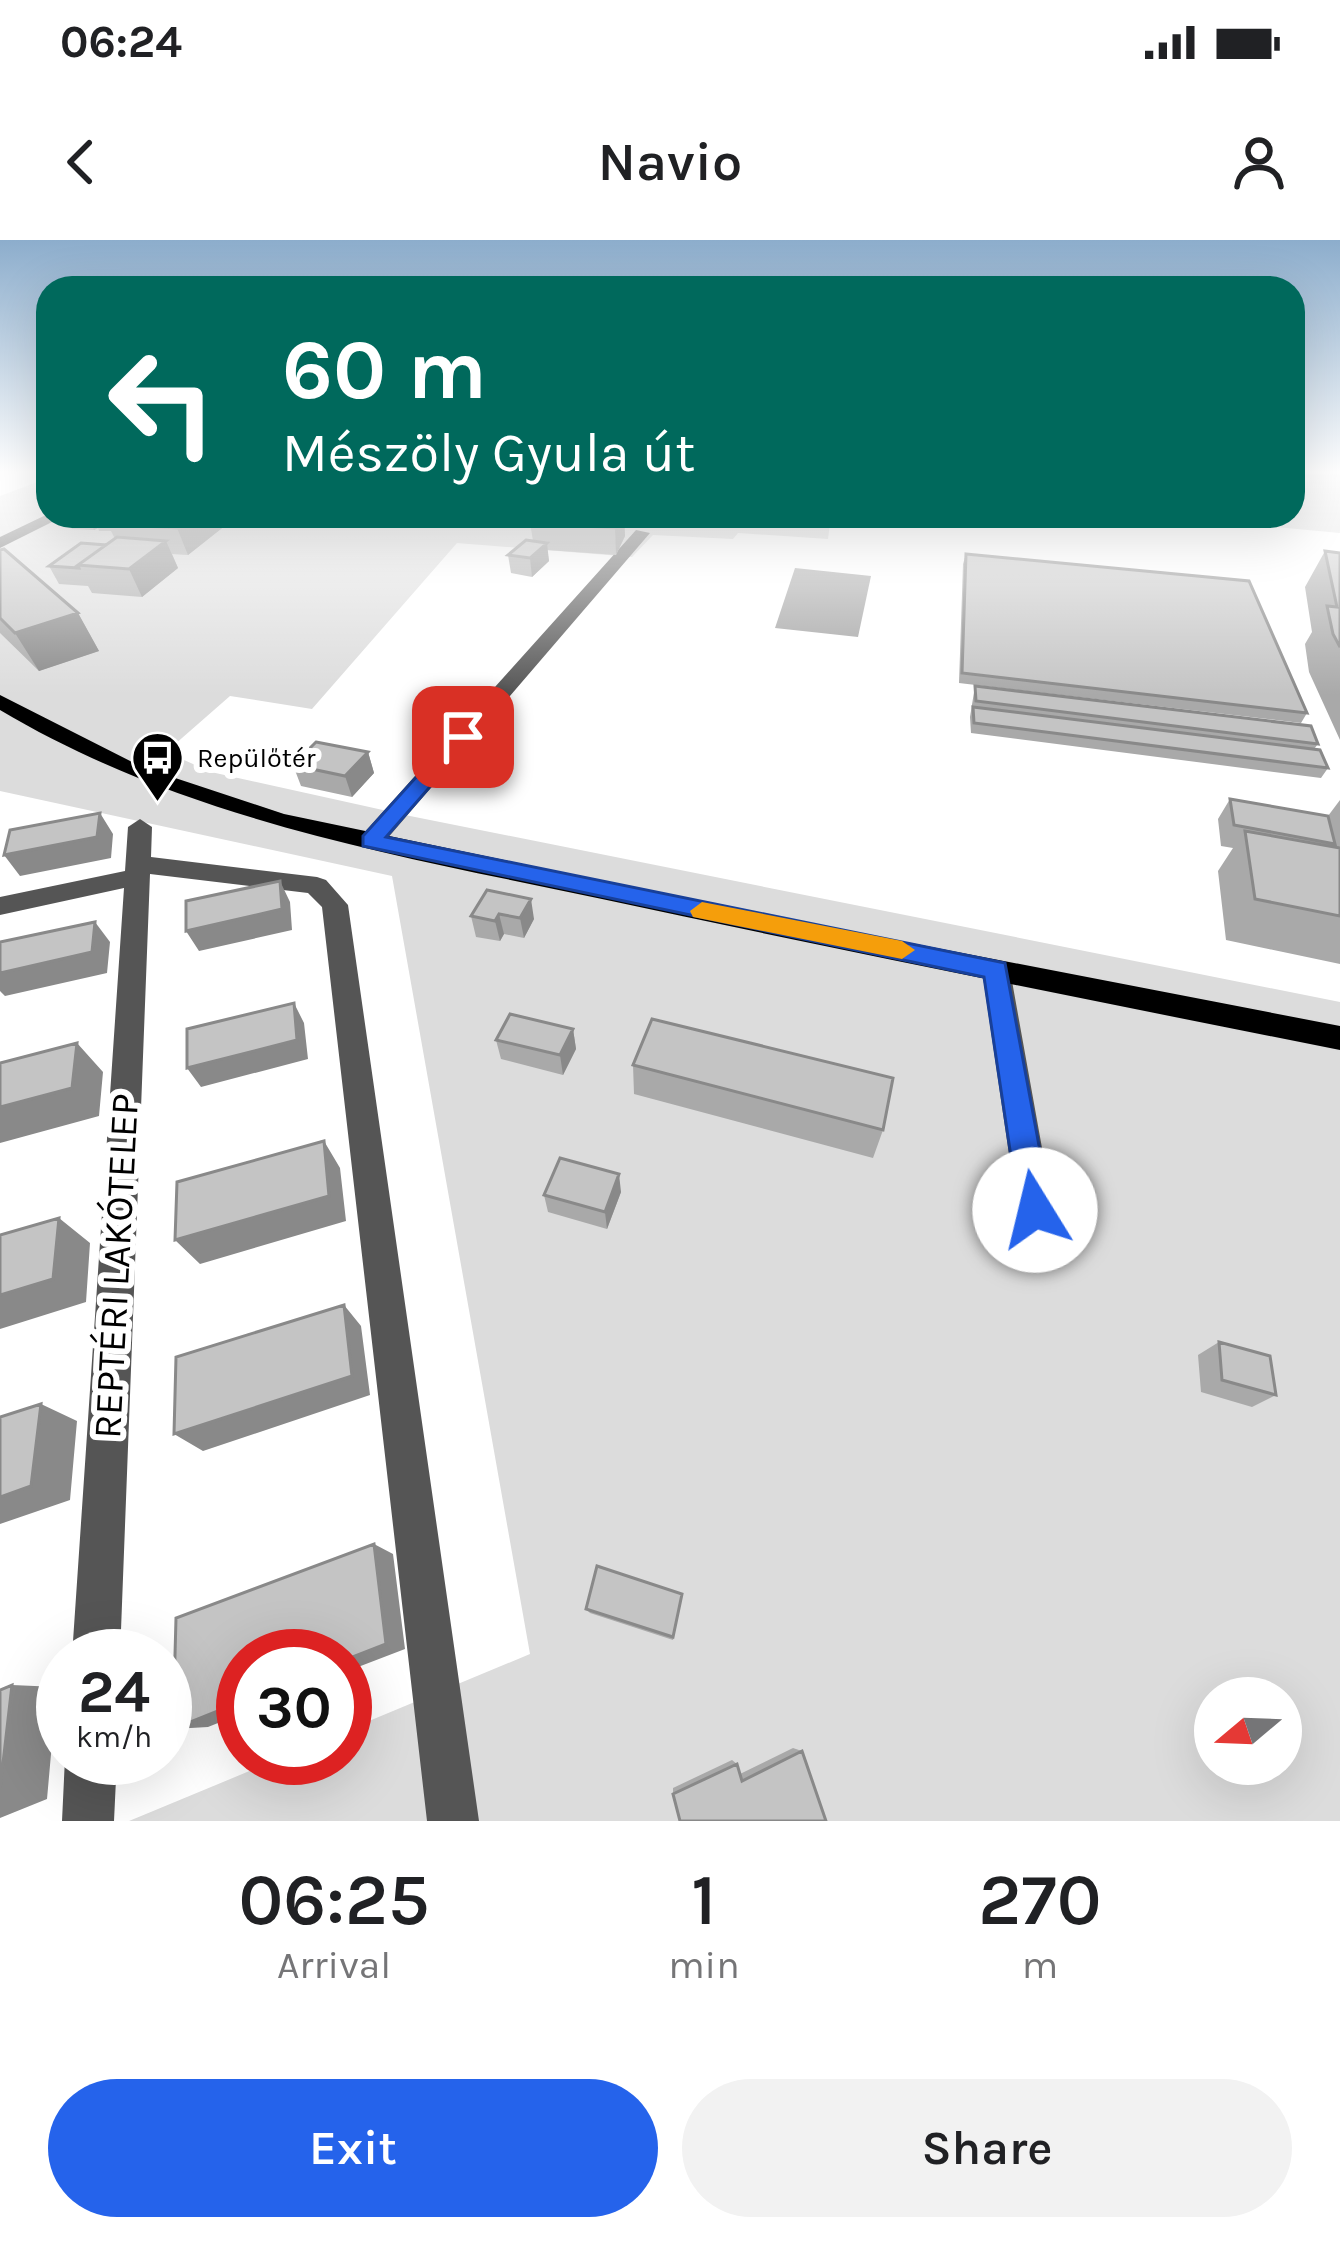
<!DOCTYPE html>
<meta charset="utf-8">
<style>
:root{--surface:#fff;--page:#f2f2f2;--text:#202124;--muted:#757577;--accent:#2563eb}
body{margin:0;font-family:Karla,sans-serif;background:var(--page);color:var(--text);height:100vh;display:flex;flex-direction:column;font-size:45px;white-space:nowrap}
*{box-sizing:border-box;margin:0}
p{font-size:39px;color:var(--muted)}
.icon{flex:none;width:66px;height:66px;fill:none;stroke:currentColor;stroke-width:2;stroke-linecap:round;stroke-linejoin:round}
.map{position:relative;height:1581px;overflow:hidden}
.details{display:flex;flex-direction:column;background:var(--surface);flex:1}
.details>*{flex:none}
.banner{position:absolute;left:36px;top:36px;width:1269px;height:252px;border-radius:36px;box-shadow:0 12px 48px #0002;background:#00695c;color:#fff;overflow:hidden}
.needle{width:78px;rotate:251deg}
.buttons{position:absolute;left:1194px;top:1437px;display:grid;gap:24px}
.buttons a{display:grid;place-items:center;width:108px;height:108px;border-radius:50%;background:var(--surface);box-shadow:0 12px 48px #0002;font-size:60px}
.speed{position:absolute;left:36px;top:1389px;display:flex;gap:24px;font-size:60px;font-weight:700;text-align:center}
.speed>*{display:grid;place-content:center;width:156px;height:156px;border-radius:50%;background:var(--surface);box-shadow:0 12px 48px #0002;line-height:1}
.speed small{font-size:30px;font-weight:400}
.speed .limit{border:18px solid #d22;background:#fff;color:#111}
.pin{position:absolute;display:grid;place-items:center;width:102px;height:102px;color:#fff;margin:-51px;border-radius:24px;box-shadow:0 6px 18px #0006}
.me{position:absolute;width:132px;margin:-66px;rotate:351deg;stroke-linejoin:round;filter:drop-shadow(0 0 9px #0008)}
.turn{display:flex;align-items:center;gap:42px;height:252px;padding:0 48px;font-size:54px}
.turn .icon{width:156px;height:156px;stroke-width:2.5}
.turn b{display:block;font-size:84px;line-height:102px}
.eta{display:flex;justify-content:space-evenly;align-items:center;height:204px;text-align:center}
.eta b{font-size:72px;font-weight:600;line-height:84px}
.primary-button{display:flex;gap:24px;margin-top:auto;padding:24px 48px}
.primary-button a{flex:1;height:138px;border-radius:72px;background:var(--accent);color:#fff;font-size:48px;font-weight:600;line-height:138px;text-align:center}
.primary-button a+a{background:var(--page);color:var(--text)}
.status{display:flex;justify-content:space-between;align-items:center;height:84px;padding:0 60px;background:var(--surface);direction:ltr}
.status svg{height:33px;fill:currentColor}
header{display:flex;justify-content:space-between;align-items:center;height:156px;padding:0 48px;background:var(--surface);font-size:54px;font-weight:600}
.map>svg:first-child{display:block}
</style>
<div class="status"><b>06:24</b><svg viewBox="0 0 49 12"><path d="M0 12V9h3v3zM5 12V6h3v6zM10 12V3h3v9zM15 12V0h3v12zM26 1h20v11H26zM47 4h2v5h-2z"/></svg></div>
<header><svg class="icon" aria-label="back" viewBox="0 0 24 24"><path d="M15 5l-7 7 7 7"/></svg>Navio<svg class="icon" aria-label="person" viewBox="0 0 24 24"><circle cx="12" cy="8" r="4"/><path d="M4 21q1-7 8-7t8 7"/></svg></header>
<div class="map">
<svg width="1340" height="1581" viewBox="0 0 1340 1581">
<rect width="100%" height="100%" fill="#fff"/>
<path fill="#dcdcdc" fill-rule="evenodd" d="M 1293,234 L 1340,234 L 1340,293 L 1266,286 L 1264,276 L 1293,276 Z
M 48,238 L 48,276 L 831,276 L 828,299 L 738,293 L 733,299 L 653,295 L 632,317 L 457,303 L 312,469 L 230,456 L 166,512 L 211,532 L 410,576 L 1340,762 L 1340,1581 L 129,1581 L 281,1518 L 345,1518 L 345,1491 L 530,1414 L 392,636 L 0,551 L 0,256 ZM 1215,1458 L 1281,1458 L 1281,1524 L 1215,1524 Z"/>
<path fill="#a3a3a3" d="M 795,328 L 871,336 L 858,397 L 775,388 Z"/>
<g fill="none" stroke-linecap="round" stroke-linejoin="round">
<defs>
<path id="major" d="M 0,455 L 142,527 L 284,574 L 766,675 L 1340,786 L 1340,810 C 1094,761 848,712 602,659 C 394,615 185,580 0,470 Z"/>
</defs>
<use href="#major" stroke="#dbdbdb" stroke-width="3"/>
<path fill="#555" fill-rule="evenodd" d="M 48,274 L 64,276 L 0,308 L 0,297 Z
M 636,290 L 650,293 L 380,607 L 362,607 L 362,595 Z
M 140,579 L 152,587 L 151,617 L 317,637 L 326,640 L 348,665 L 479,1581 L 427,1581 L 322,667 L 308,653 L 150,634 L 120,1416 L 72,1416 L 124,648 L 0,675 L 0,657 L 125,631 L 128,587 Z
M 996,720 L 1010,730 L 1053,969 L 1047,980 L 1035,985 L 1023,980 L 1017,969 L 982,730 Z
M 65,1518 L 117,1518 L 114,1581 L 62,1581 Z"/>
<use href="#major" fill="#000" fill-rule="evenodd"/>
</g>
<path fill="#a9a9a9" d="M 66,276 L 229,276 L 231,281 L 188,315 L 172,314 L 178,328 L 142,357 L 92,353 L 88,346 L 59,344 L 49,326 L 106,305 L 115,299 L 111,291 L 99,291 L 98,288 L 94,290 L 72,289 Z
M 624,276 L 625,296 L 616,315 L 547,310 L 549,321 L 532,337 L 511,333 L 508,315 L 533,301 L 530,283 Z
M 0,310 L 78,373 L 99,411 L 39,431 L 0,393 Z
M 1325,311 L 1340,313 L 1340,500 L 1309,432 L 1305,404 L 1312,392 L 1305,347 Z
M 966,314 L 1307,473 L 1301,483 L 959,443 L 963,324 Z
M 975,446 L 1318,504 L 1314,509 L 1328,528 L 1321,538 L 971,493 L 970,477 Z
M 368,512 L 374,533 L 352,557 L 301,546 L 293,525 Z
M 1230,559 L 1328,576 L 1340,560 L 1340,724 L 1226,700 L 1218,631 L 1233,608 L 1221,606 L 1218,579 Z
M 487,650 L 534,679 L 524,698 L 504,694 L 500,701 L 476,697 L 471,676 Z
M 573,789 L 576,809 L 563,835 L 501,819 L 496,800 Z
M 633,825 L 883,890 L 873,918 L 634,854 Z
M 621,952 L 607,989 L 548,972 L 544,955 Z
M 1219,1102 L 1276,1155 L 1252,1167 L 1201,1152 L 1198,1115 Z
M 682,1354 L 673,1400 L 590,1373 L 586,1369 Z
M 793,1508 L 802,1511 L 826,1581 L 673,1554 L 673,1548 L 732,1520 L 737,1524 L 740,1534 Z"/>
<path fill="#898989" d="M 87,276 L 92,276 L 98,288 L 94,290 Z
M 193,276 L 229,276 L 231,281 L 188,315 L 177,288 Z
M 621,276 L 624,276 L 625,296 L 616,315 L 615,288 Z
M 166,301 L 178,328 L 142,357 L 129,329 Z
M 547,303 L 549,321 L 532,337 L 530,318 Z
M 78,373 L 99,411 L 39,431 L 15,393 Z
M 368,512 L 374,533 L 352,557 L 345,536 Z
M 100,573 L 113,594 L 111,618 L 20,636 L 4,615 Z
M 280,641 L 290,662 L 292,690 L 199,711 L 186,691 Z
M 531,659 L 534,679 L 524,698 L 520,678 Z
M 499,674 L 504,694 L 500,701 L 495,681 Z
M 95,682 L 110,702 L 107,733 L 5,756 L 0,751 L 0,733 Z
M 294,763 L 304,783 L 308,819 L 201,847 L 187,828 Z
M 573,789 L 576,809 L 563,835 L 560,815 Z
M 77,803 L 103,832 L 99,876 L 0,903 L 0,867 Z
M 324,901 L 340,928 L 346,981 L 200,1024 L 175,1000 Z
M 619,934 L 621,952 L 607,989 L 605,972 Z
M 59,978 L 90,1003 L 86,1062 L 0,1089 L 0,1055 Z
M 344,1065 L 361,1086 L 370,1155 L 203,1211 L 174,1194 Z
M 41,1164 L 77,1181 L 70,1260 L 0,1284 L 0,1257 Z
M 374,1304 L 393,1314 L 405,1409 L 345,1432 L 345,1420 Z
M 12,1445 L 57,1447 L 47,1559 L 0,1578 L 0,1549 Z
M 243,1461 L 243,1473 L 208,1487 L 173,1489 Z"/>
<path fill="#c4c4c4" stroke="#898989" stroke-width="3" d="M 119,276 L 193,276 L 177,288 L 107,284 Z
M 535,276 L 621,276 L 615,288 L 530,283 Z
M 117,297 L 166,301 L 129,329 L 78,325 Z
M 526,300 L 547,303 L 530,318 L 508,315 Z
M 81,303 L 106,305 L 78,325 L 79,328 L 49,326 Z
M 4,309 L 78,373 L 15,393 L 0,378 L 0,310 Z
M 1325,311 L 1340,313 L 1340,407 L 1333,394 L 1327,366 L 1337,367 Z
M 966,314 L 1249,341 L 1307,473 L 962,433 Z
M 975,446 L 1311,486 L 1318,504 L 976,461 Z
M 973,467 L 1320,510 L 1328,528 L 974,483 Z
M 316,502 L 368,512 L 345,536 L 293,525 Z
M 1230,559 L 1328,576 L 1335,604 L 1234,585 Z
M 100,573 L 97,597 L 4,615 L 10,590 Z
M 1245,591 L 1340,608 L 1340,676 L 1255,659 Z
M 280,641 L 282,669 L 186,691 L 186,661 Z
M 487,650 L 531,659 L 520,678 L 499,674 L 495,681 L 471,676 Z
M 95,682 L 92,712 L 0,733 L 0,702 Z
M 294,763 L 297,800 L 187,828 L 187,789 Z
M 510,774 L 573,789 L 560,815 L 496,800 Z
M 652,779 L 893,838 L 883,890 L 633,825 Z
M 77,803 L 72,848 L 0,867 L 0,823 Z
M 324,901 L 329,956 L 175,1000 L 177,942 Z
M 560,918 L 619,934 L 605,972 L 544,955 Z
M 59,978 L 53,1039 L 0,1055 L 0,995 Z
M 344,1065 L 352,1136 L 174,1194 L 176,1117 Z
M 1219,1102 L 1270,1116 L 1276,1155 L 1222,1140 Z
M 41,1164 L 31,1246 L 0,1257 L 0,1177 Z
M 374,1304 L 386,1404 L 345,1420 L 345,1416 L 243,1416 L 243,1461 L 173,1489 L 176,1378 Z
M 597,1326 L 682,1354 L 673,1397 L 586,1369 Z
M 12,1445 L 0,1549 L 0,1450 Z
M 802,1511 L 826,1581 L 680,1581 L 673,1554 L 737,1524 L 742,1541 Z"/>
<linearGradient id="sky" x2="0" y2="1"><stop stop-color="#8cadcc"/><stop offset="0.51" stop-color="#fff"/><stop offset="1" stop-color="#fff" stop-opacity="0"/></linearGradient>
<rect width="1340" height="455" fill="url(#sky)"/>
<path fill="#2563eb" stroke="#184099" stroke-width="3" d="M 463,491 L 472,497 L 470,501 L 386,597 L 1005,723 L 1051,970 L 1046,980 L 1035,984 L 1023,980 L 1019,970 L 984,737 L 363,606 L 363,596 L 456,493 Z"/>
<path fill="#f59e0b" d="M 702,662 L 902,701 L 915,710 L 902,719 L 693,677 L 690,671 Z"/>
<defs>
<symbol id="bus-pin" viewBox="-11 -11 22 30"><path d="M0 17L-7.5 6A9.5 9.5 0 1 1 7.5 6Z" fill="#000" stroke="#fff"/><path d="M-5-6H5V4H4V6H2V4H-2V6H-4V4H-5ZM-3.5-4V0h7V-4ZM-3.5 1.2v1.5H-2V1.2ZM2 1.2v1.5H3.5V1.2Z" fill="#fff"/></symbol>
</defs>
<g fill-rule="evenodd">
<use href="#bus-pin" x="128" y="488" width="59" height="81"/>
</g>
<g text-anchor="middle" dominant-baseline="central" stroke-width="12" stroke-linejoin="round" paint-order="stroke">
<g font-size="27" fill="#000" stroke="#fff" text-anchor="start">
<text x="197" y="518">Repülőtér</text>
</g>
<g font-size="39" fill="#000" stroke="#fff">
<text transform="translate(116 1026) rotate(-87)">REPTÉRI LAKÓTELEP</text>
</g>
</g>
</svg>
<div class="buttons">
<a><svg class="needle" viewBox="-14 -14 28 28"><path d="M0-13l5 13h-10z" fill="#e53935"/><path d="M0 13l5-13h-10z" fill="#757577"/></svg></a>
</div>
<div class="speed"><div>24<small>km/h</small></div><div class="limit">30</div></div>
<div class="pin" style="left:463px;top:497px;background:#d93025"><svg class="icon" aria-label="arrive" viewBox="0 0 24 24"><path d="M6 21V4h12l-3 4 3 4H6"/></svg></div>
<svg class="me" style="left:1035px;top:970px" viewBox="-20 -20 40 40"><circle r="19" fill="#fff"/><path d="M0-13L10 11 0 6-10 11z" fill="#2563eb"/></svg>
<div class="banner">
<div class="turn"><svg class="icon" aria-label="left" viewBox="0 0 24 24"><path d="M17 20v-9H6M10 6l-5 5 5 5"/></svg><div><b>60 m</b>Mészöly Gyula út</div></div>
</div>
</div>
<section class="details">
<div class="eta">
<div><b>06:25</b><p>Arrival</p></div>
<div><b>1</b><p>min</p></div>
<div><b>270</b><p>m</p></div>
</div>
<div class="primary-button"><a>Exit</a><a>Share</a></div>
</section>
